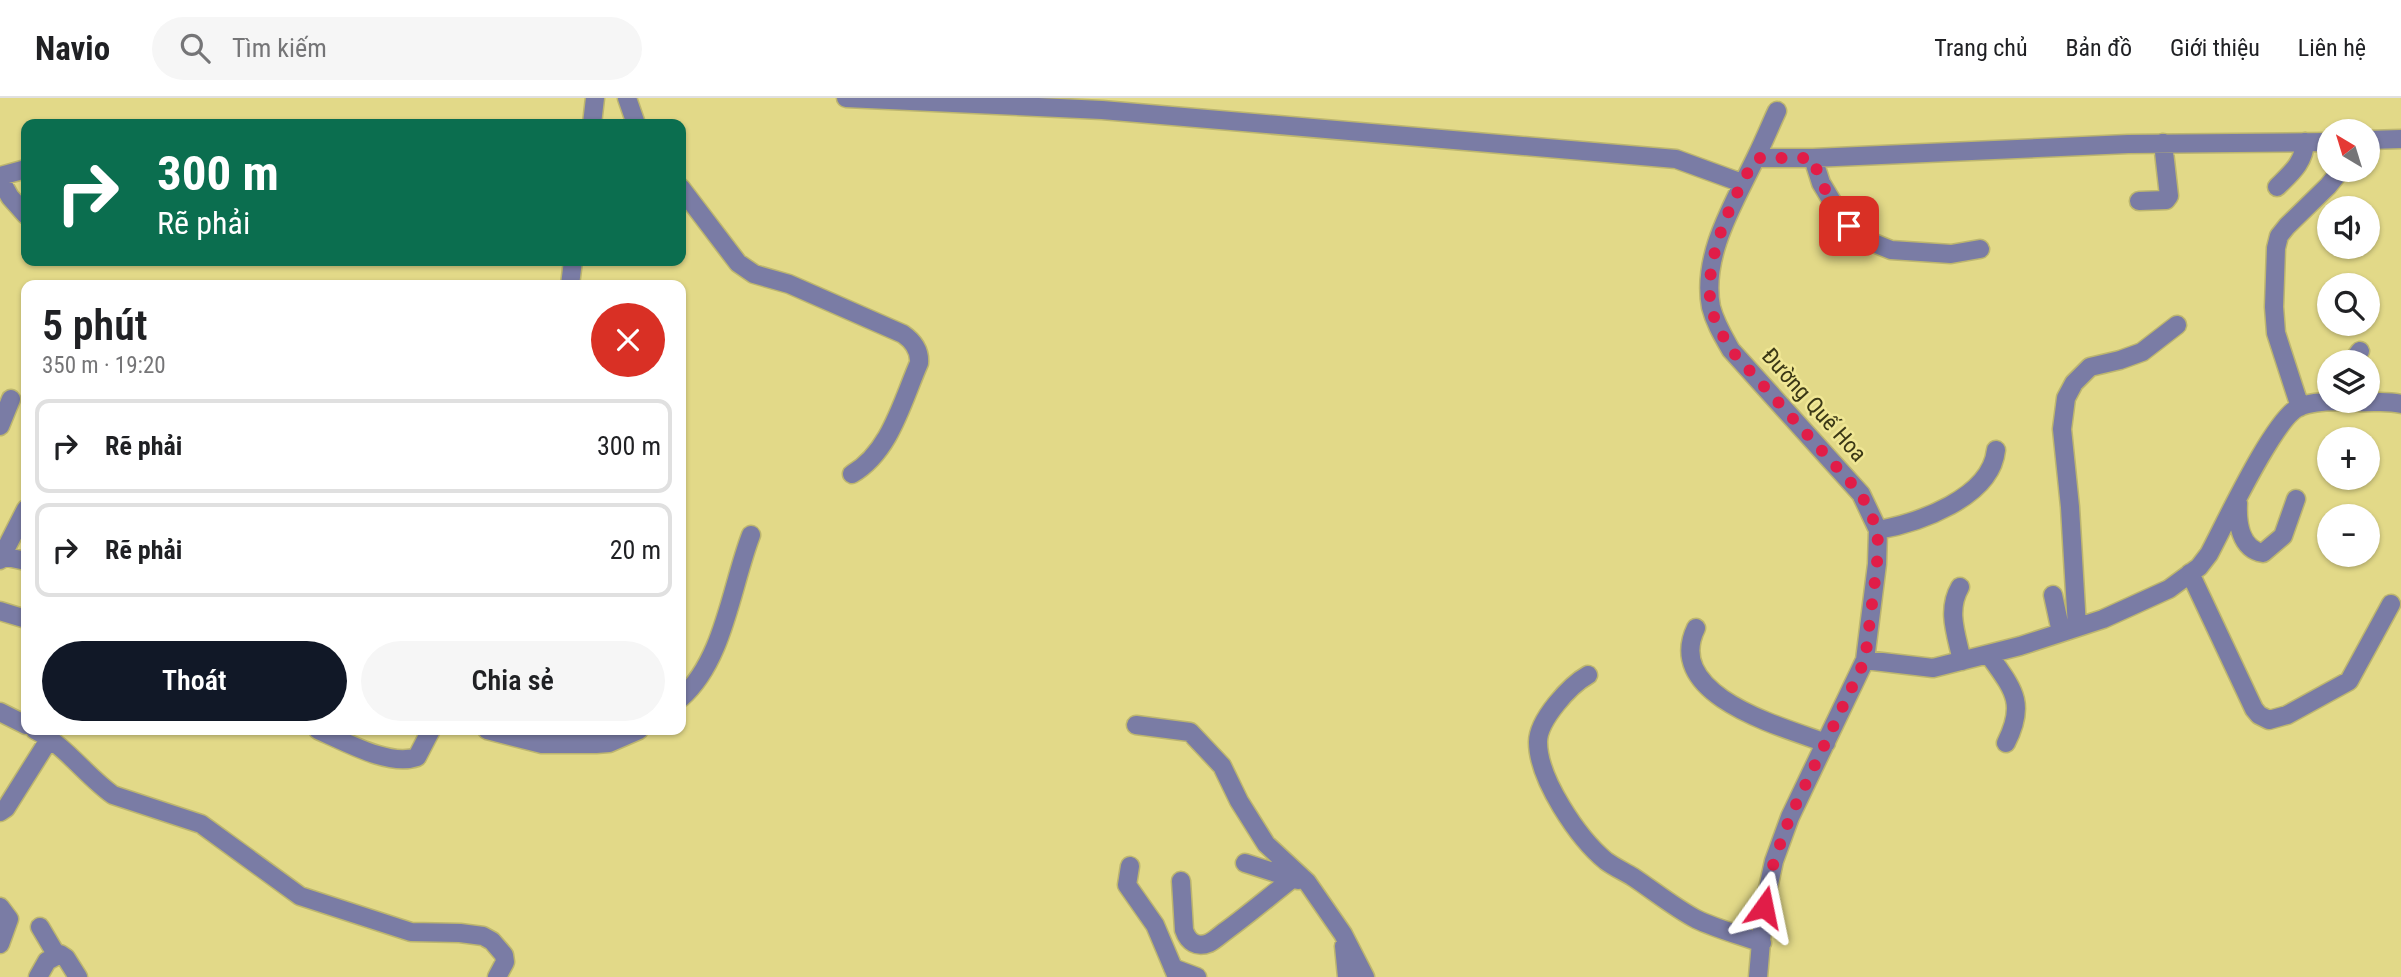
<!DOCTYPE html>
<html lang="vi">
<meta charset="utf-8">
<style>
:root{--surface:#fff;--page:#f6f6f6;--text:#202124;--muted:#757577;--line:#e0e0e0;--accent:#111827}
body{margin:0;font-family:"Roboto Condensed",sans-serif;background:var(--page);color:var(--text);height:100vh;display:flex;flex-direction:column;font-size:26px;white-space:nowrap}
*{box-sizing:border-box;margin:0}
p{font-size:23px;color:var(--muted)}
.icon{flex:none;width:38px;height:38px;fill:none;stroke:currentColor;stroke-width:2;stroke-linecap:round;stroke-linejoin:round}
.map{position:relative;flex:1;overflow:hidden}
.panel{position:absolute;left:21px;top:182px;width:665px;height:455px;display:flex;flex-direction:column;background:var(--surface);border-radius:14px;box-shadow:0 2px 5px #0004}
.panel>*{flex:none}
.banner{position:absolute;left:21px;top:21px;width:665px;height:147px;border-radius:14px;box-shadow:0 2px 5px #0004;background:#0b6e4f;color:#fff;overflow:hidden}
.needle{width:46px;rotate:322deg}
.buttons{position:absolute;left:2317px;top:21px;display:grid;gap:14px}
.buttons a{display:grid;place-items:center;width:63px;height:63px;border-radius:50%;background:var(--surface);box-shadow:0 2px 5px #0004;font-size:35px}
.pin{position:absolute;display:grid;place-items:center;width:60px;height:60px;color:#fff;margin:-30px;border-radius:14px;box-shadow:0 4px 10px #0006}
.me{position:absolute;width:77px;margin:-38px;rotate:12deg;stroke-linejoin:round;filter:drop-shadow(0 0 5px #0008)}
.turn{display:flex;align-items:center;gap:24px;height:147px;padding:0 21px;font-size:32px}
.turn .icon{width:91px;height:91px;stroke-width:2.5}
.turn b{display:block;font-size:49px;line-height:60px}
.round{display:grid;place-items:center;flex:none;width:74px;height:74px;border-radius:37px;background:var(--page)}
.headline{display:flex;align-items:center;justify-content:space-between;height:119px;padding:0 21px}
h1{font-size:42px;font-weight:600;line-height:52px}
.primary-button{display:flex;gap:14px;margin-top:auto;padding:14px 21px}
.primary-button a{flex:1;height:80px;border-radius:42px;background:var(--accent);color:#fff;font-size:28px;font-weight:600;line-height:80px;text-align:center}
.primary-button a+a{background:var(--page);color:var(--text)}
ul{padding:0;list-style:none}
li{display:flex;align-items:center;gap:21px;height:94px;margin:0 14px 10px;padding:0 7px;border:4px solid var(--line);border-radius:14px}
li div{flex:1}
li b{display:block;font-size:26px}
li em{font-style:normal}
header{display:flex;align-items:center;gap:42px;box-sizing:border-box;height:98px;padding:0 35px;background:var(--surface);border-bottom:2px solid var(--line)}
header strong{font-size:33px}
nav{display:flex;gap:38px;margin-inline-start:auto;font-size:24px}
.search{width:490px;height:63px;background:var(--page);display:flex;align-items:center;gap:18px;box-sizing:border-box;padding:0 24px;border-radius:38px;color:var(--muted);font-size:26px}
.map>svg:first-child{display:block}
</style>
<header>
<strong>Navio</strong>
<div class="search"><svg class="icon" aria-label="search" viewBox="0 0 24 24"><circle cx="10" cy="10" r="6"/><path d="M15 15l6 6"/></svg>Tìm kiếm</div>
<nav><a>Trang chủ</a><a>Bản đồ</a><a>Giới thiệu</a><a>Liên hệ</a></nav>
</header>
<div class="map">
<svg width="2401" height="879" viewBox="0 0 2401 879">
<rect width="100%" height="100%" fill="#e2d988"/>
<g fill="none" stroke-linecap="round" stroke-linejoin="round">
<defs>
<path id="minor" d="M 627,0 L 636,26
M 846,0 L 1102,12 L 1676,61 L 1742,85
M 592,26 L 595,0
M 2368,42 L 2401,41
M 1756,60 L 1813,60 L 2128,46 L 2329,44
M 1813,60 L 1821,85 L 1833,105 L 1849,128 L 1869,143 L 1891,152 L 1951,156 L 1980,151
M 0,78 L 26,71
M 0,81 L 10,99 L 26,117
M 2277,89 C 2291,75 2304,65 2305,44
M 681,90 L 738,165 L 754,176 L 789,186 L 903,236 C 913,243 920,252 919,265 C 902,304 890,354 852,376
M 2139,103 L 2166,102 L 2169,98 L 2163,45
M 570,187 L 573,163
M 2352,264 L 2360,253
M 2300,309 L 2276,235 L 2274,209 L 2276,150 L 2279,138 L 2287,128 L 2328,88 L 2341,72
M 0,328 L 11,301
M 2238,405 C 2237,424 2240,451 2263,455 L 2283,438 L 2296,401
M 1878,432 C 1918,425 1991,400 1996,352
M 2,458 L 26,463
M 0,462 L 26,411
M 2190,475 L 2254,611 L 2259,617 L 2269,622 L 2287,617 L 2349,583 L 2391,506
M 1960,489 C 1946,513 1957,538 1962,563
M 2053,497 L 2061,534
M 0,513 L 26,521
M 2077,529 L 2070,409 L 2062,331 L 2066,300 L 2074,285 L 2090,269 L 2120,262 L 2142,254 L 2177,227
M 1696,530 C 1663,598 1783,629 1826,645
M 1989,557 C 2012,590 2027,604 2006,645
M 1865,562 L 1933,570 L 2020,548 L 2103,521 L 2169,491 L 2199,469 L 2209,456 C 2224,428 2274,320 2299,309 C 2315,302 2341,303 2358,304 C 2372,305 2388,302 2401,306
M 1588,577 C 1570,587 1538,622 1538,644 C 1538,681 1578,740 1606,763 C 1614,769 1625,774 1633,779 C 1654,793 1675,810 1696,821 C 1717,831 1740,837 1762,845
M 681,600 C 724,562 731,489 751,437
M 0,614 L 26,627
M 1136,627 L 1190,634 L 1222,668 L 1239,703 L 1266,746 L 1307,784 L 1343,836 L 1365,879
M 35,632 C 66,648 85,677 113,697 L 201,726 L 300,798 L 411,834 L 460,835 L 483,838 L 492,843 L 504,857 L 505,864 L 497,879
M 318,632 C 344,643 389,669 417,659 L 431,632
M 487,632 L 542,646 L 596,646 L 609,645 L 639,632
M 0,714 L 6,710 L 50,640
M 1245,765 L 1298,782
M 1130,768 L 1127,787 L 1155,827 L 1177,879
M 1181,783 L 1184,832 C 1188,844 1197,850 1209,845 C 1215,842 1221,836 1227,832 C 1249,816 1270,798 1292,781
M 0,809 L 9,821 L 0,846
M 40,829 L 56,856
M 1344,848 L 1347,879
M 1173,870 L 1197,879
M 38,879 L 47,863 L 60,856 L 66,860 L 78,879
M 1758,879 L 1764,809 L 1774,763 L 1790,719 L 1865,562 L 1877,466 L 1878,432 L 1861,396 L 1731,252 C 1723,238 1715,225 1711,209 C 1701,156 1736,102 1757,57 C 1764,43 1770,28 1777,13"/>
</defs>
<use href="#minor" stroke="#bdb66f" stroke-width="21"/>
<use href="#minor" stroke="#7a7ca5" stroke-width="18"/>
</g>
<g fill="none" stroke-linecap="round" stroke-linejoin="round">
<path stroke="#e11d48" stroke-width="12" stroke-dasharray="0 21.6" d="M 1764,809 L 1774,763 L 1790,719 L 1865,562 L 1877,466 L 1878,432 L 1861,396 L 1731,252 C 1723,238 1714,224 1711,208 C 1703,161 1733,99 1756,60 L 1813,60 L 1821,85 L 1849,128"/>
</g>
<g text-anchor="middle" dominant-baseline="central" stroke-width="5" stroke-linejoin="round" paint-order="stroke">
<g font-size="23" fill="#3b3816" stroke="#f0e795">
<text transform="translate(1814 307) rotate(48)">Đường Quế Hoa</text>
</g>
</g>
</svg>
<div class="buttons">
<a><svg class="needle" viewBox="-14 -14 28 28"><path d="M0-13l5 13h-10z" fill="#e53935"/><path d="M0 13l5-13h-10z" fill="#757577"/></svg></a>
<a><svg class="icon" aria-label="sound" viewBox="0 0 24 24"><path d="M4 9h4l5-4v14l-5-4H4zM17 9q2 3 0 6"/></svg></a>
<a><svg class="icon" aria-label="search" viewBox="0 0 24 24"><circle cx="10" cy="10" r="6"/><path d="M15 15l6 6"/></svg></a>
<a><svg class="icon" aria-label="layers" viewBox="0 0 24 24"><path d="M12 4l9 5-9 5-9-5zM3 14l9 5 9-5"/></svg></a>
<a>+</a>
<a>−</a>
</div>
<div class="pin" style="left:1849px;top:128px;background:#d93025"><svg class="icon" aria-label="arrive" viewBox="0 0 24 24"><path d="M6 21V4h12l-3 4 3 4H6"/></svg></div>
<svg class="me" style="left:1764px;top:809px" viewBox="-20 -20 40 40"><path d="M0-17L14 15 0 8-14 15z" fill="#e11d48" stroke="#fff" stroke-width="4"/></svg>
<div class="banner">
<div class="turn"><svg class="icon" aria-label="right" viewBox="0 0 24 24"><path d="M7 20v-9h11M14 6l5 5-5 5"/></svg><div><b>300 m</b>Rẽ phải</div></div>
</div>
<section class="panel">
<div class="headline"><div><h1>5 phút</h1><p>350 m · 19:20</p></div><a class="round" style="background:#d93025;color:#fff"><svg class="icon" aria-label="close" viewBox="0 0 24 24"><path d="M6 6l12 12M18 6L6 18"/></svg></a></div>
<ul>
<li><svg class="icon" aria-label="right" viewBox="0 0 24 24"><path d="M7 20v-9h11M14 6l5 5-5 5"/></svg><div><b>Rẽ phải</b></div><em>300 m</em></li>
<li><svg class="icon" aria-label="right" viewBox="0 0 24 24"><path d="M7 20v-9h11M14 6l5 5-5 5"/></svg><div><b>Rẽ phải</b></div><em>20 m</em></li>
</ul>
<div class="primary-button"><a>Thoát</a><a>Chia sẻ</a></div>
</section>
</div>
